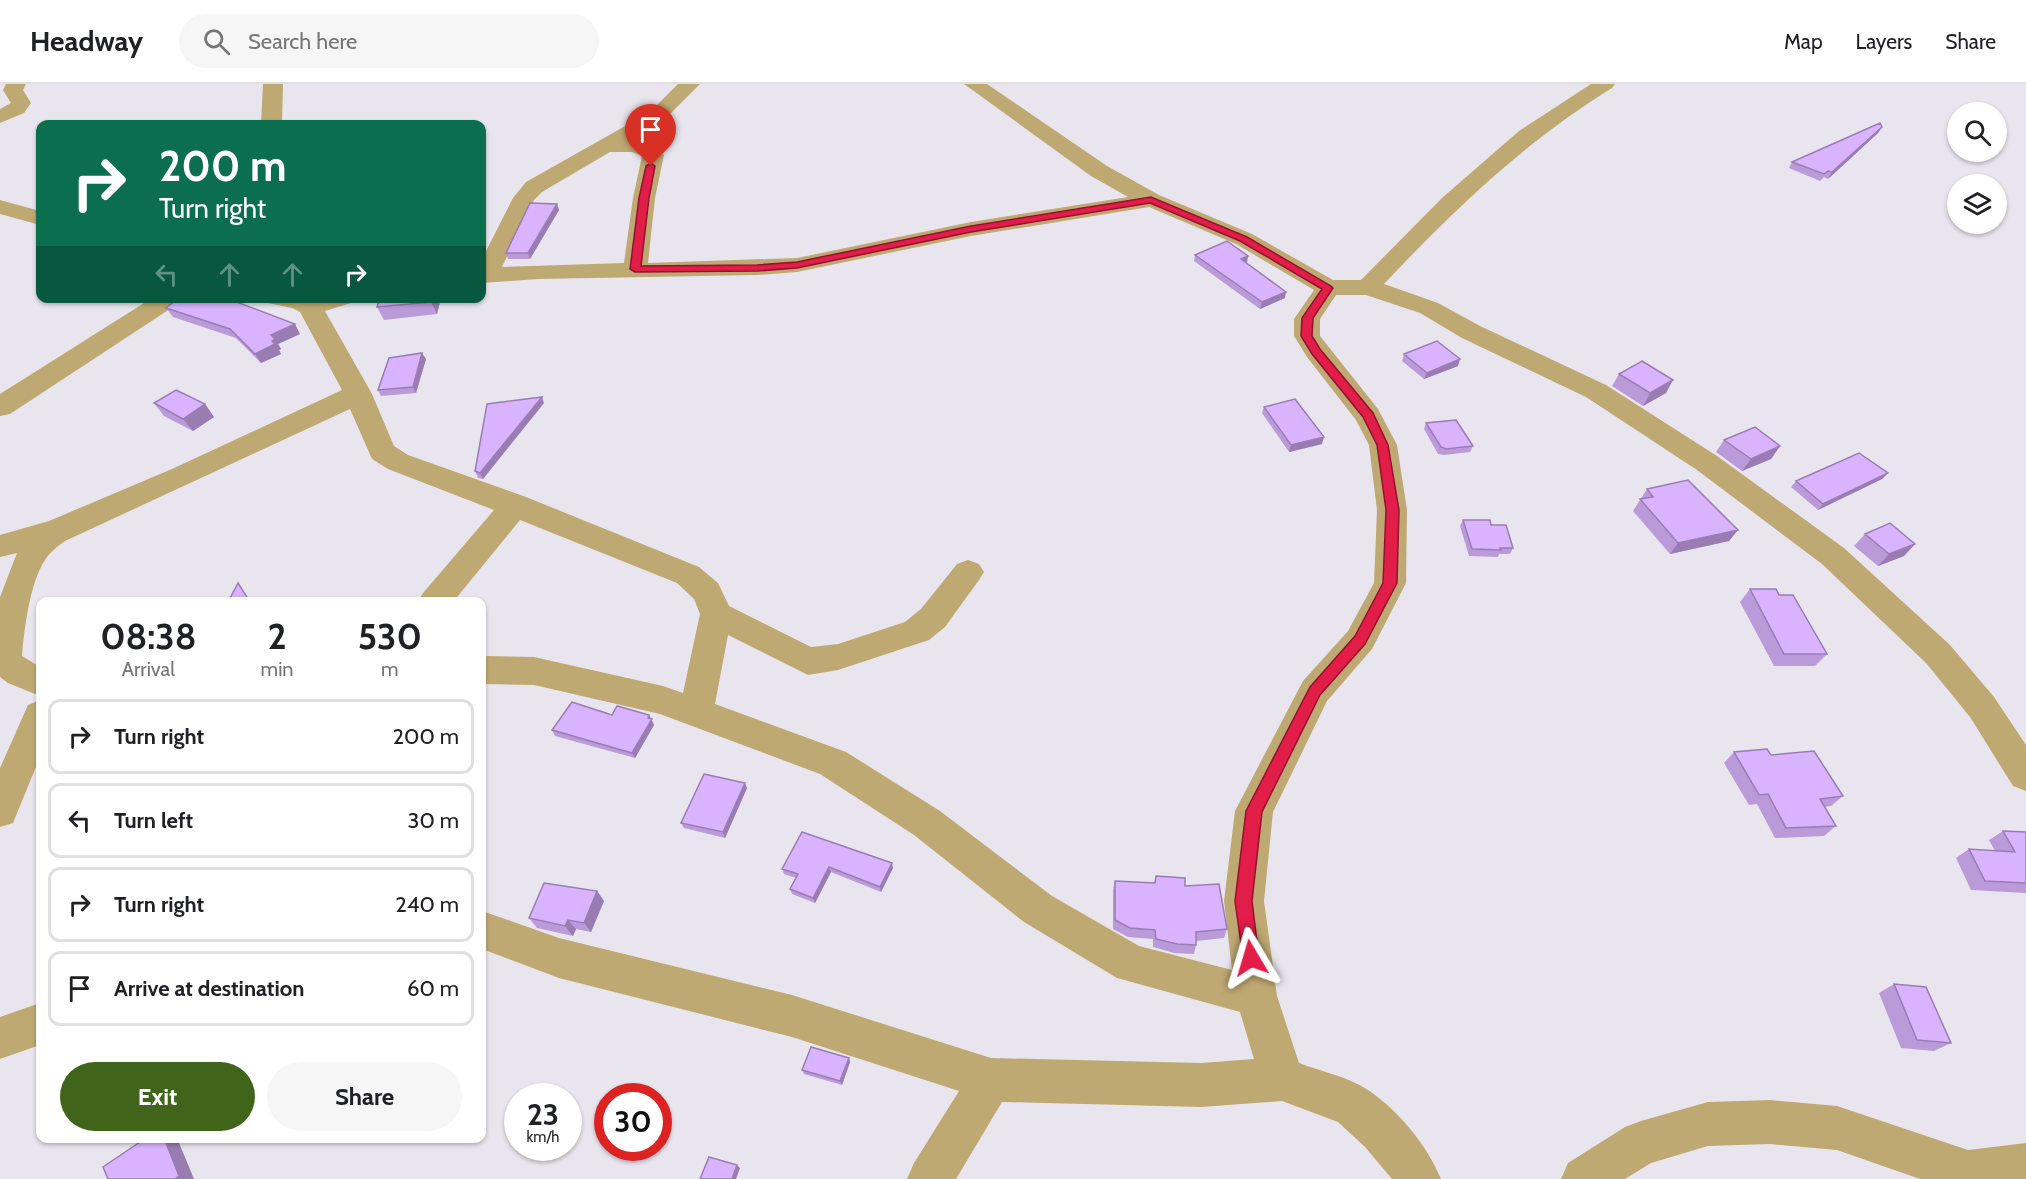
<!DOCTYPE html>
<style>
:root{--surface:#fff;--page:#f6f6f6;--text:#202124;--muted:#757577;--line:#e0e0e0;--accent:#41641b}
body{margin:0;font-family:Cabin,sans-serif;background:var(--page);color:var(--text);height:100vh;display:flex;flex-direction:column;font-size:22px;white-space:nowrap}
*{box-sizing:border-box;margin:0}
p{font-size:20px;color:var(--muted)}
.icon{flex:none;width:33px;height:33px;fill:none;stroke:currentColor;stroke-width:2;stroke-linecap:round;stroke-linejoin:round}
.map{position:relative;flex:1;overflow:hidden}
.panel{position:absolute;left:36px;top:513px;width:450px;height:546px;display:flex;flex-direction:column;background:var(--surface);border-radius:12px;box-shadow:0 2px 4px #0004}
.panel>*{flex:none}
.top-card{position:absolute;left:36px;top:36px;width:450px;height:183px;border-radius:12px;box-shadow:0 2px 4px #0004;background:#0b6e4f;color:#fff;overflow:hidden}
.controls{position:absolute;left:1947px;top:18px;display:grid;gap:12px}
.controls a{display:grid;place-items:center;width:60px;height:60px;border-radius:50%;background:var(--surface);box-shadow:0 2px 4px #0004;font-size:30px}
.speed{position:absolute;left:504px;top:999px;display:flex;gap:12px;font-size:30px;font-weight:700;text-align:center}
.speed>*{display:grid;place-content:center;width:78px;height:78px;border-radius:50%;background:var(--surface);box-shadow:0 2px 4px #0004;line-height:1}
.speed small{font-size:15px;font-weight:400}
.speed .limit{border:9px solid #d22;background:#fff;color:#111}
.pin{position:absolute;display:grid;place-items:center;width:51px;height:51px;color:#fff;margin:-62px -26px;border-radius:50% 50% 50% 0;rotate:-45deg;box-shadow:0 0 6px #0007}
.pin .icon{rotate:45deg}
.me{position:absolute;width:66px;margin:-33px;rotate:353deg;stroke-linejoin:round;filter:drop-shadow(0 0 4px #0008)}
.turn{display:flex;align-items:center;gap:21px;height:126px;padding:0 24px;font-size:27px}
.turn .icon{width:78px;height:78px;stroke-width:2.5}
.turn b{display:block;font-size:42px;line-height:51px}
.lanes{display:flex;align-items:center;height:57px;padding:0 24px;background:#0003;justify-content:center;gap:30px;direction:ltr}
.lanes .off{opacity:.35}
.eta{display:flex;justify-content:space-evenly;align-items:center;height:102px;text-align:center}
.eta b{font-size:36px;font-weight:700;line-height:42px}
.button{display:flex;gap:12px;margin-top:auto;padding:12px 24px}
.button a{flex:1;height:69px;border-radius:36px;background:var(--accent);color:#fff;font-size:24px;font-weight:700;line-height:69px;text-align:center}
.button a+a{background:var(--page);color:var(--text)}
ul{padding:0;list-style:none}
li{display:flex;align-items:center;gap:18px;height:75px;margin:0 12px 9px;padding:0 12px;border:3px solid var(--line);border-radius:12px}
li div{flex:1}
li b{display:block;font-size:22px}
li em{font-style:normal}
header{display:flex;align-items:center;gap:36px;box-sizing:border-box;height:84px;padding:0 30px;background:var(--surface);border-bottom:2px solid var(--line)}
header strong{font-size:28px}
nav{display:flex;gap:33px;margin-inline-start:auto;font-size:21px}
.search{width:420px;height:54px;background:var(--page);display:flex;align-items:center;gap:15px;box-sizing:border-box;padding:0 21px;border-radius:33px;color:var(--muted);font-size:22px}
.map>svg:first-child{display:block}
</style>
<header>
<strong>Headway</strong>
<div class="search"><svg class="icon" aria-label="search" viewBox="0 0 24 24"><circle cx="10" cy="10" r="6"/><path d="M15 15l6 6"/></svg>Search here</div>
<nav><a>Map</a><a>Layers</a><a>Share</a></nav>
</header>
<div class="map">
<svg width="2026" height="1095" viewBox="0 0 2026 1095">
<rect width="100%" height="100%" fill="#e9e5ee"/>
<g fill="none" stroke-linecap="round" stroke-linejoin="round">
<path fill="#bfa972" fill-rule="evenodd" d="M 6,0 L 26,0 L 23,6 L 31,19 L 24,29 L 0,39 L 0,25 L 11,19 L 3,6 Z
M 263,0 L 283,0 L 282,40 L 261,40 Z
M 678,0 L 700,0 L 664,36 L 633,55 L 652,59 L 664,71 L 655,114 L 648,179 L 797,174 L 971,138 L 1128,113 L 1091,92 L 964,0 L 987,0 L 1107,82 L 1159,111 L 1252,150 L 1333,196 L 1361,196 L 1442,114 L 1519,47 L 1591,0 L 1615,0 L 1612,4 C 1522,60 1456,124 1384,200 L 1438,219 L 1480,242 L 1606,301 L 1717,372 L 1844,464 L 1950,561 L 1994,613 L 2026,661 L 2026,707 L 2013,702 L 1970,633 L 1926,579 L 1822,480 L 1697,386 L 1586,313 L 1462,254 L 1420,229 L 1366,211 L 1336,211 L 1320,235 L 1320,252 L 1378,325 L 1397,361 L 1407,426 L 1406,499 L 1372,565 L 1327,617 L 1273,728 L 1264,817 L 1277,912 L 1299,979 C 1320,987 1349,993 1368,1006 C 1399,1027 1427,1061 1441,1095 L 1392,1095 L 1365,1063 L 1338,1038 L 1282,1017 L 1201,1023 L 1002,1018 L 956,1095 L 907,1095 L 914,1079 L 959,1007 L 792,953 L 559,894 L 482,865 L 482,827 L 559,854 L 792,911 L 991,974 L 1201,979 L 1254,975 L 1240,928 L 1117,894 L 1024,838 L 914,751 L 820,690 L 660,630 L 534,601 L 482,600 L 482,572 L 534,573 L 663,602 L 683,609 L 700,530 L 694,515 L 677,499 L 520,436 L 453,518 L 418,518 L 423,509 L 494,426 L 388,385 L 372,375 L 350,325 L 65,457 C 58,462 50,468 45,476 C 30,498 24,546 22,572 L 40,583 L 40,612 L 8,599 L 0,593 L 0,513 L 17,469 L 0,473 L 0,451 L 49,437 L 172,385 L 342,306 L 300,228 L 292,224 L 268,219 L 265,214 L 354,214 L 351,219 L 325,227 L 372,310 L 394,362 L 408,371 L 526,413 L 699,483 L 718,499 L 729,522 L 811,563 L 838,560 L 905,538 L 921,525 L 957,480 L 968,476 L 979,480 L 984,488 L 979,496 L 945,543 L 929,556 L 838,586 L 808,591 L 728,551 L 715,620 L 846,668 L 940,727 L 1052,812 L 1139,862 L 1232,886 L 1224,817 L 1235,727 L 1303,597 L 1348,547 L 1374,499 L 1377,426 L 1369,361 L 1356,336 L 1307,273 L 1294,252 L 1294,235 L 1314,206 L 1236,160 L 1149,123 L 971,152 L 797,188 L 757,191 L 538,195 L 482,199 L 482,175 L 513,114 L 526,98 L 650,28 ZM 610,68 L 632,68 L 642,72 L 633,114 L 624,179 L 502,183 L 534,116 L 542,108 Z
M 0,116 L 40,127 L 40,141 L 0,130 Z
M 152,214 L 182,214 L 179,219 L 10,330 L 0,332 L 0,310 Z
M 40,616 L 40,673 L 13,739 L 0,743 L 0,684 L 28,621 Z
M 40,919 L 40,961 L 0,975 L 0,933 Z
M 1770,1016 L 1837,1022 L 1968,1066 L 2026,1059 L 2026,1095 L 1920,1095 L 1837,1066 L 1770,1060 L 1708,1062 L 1651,1079 L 1625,1095 L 1561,1095 L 1568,1079 L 1625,1043 L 1641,1037 L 1708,1018 Z"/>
</g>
<path fill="#bb9ada" d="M 1878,49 L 1828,95 L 1824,93 L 1820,97 L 1789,84 L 1792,78 Z
M 557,120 L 559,126 L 530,175 L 508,175 L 506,169 Z
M 1195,171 L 1248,172 L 1247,178 L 1246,179 L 1285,214 L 1260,225 L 1194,177 Z
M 380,214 L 441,214 L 437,230 L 384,236 L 377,223 Z
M 233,217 L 300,250 L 278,260 L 281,265 L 279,266 L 281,270 L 261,279 L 236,254 L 173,233 L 166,224 Z
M 1404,270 L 1458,282 L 1424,295 L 1402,277 Z
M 426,275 L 416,309 L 381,312 L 378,306 Z
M 1619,290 L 1666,309 L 1643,322 L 1612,302 Z
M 154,319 L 205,320 L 214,333 L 193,347 L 164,332 Z
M 544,319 L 483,395 L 478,394 L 475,387 Z
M 1264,323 L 1322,360 L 1289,368 L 1262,329 Z
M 1426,339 L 1473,362 L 1470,368 L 1444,371 L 1438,370 L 1424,345 Z
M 1724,356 L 1780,362 L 1771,375 L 1742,387 L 1716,368 Z
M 1888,389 L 1882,395 L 1818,426 L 1791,403 L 1796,397 Z
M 1647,405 L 1738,446 L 1729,457 L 1670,470 L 1633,427 Z
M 1463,436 L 1491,441 L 1513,464 L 1510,470 L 1499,470 L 1498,473 L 1469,472 L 1460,442 Z
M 1865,450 L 1915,460 L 1904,472 L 1878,482 L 1854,462 Z
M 1750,505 L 1779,511 L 1827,570 L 1815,582 L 1774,582 L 1740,518 Z
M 612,631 L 649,631 L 654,641 L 635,674 L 555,652 L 552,646 Z
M 1734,668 L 1771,671 L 1843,712 L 1831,722 L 1824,723 L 1836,742 L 1824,752 L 1775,754 L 1757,720 L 1749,721 L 1724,679 Z
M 747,704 L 725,754 L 684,744 L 681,739 Z
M 2003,747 L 2026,748 L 2026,809 L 1971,806 L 1956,774 L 1969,765 L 1995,767 L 1989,756 Z
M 802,748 L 893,784 L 881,808 L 831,788 L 815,819 L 792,810 L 790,805 L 796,794 L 784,790 L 782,785 Z
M 1156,792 L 1185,802 L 1227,845 L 1224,854 L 1196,857 L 1196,861 L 1194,870 L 1174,869 L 1153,863 L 1153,855 L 1128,853 L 1113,845 L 1113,806 L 1115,797 L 1154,799 Z
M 597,807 L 604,817 L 591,848 L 576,845 L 573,852 L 537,844 L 529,834 Z
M 1894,900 L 1951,959 L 1934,967 L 1901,964 L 1879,909 Z
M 849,974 L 850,978 L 842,1001 L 804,990 L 802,986 Z"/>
<path fill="#997db2" d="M 1882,43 L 1878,49 L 1828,95 L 1832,88 Z
M 557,120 L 559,126 L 530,175 L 528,169 Z
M 1248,172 L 1247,178 L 1240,181 L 1241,175 Z
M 1286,208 L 1285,214 L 1260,225 L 1262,218 Z
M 432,214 L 441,214 L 437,230 L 431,218 Z
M 295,240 L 300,250 L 278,260 L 281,265 L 279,266 L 281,270 L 261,279 L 255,270 L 272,257 L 271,251 Z
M 422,269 L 426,275 L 416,309 L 413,303 Z
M 1460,275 L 1458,282 L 1424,295 L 1427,289 Z
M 1673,296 L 1666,309 L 1643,322 L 1650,309 Z
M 542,313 L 544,319 L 483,395 L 480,389 Z
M 205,320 L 214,333 L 193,347 L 183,335 Z
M 1324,353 L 1322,360 L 1289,368 L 1291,361 Z
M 1780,362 L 1771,375 L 1742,387 L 1751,375 Z
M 1888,389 L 1882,395 L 1818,426 L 1823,420 Z
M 1738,446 L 1729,457 L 1670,470 L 1678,459 Z
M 1915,460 L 1904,472 L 1878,482 L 1889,470 Z
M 649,631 L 654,641 L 635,674 L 632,669 Z
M 745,699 L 747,704 L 725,754 L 723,748 Z
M 892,779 L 893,784 L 881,808 L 880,803 Z
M 829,783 L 831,788 L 815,819 L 813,814 Z
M 597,807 L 604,817 L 591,848 L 584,839 Z
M 568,836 L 576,845 L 573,852 L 565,842 Z
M 849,974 L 850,978 L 842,1001 L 840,997 Z
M 164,1054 L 177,1054 L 194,1095 L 175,1095 Z
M 737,1081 L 740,1084 L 736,1095 L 732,1095 Z"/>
<path fill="#dab3fe" stroke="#997db2" stroke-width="1.5" d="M 1880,39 L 1882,43 L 1832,88 L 1828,87 L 1824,90 L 1792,78 Z
M 530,119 L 557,120 L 528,169 L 506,169 Z
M 1227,157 L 1248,172 L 1241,175 L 1286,208 L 1262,218 L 1195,171 Z
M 179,214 L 226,214 L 295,240 L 271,251 L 275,255 L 272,257 L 275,260 L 255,270 L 230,245 L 166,224 Z
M 380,214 L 432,214 L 431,218 L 377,223 Z
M 1437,257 L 1460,275 L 1427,289 L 1404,270 Z
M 422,269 L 413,303 L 378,306 L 389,274 Z
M 1642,277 L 1673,296 L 1650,309 L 1619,290 Z
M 176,306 L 205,320 L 183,335 L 154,319 Z
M 542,313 L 480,389 L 475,387 L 487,320 Z
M 1295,315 L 1324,353 L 1291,361 L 1264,323 Z
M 1456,336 L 1473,362 L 1446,365 L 1441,363 L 1426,339 Z
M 1755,343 L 1780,362 L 1751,375 L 1724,356 Z
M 1859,369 L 1888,389 L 1823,420 L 1796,397 Z
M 1688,396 L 1738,446 L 1678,459 L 1640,415 L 1653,413 L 1647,405 Z
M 1463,436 L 1490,436 L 1491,441 L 1506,441 L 1513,464 L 1500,464 L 1501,466 L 1472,465 Z
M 1890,439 L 1915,460 L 1889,470 L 1865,450 Z
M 238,499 L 250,518 L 228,518 Z
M 1750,505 L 1776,505 L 1779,511 L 1793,511 L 1827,570 L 1784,570 Z
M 572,618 L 612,631 L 617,622 L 649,631 L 648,634 L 652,635 L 632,669 L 552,646 Z
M 1767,665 L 1771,671 L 1814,667 L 1843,712 L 1820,715 L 1836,742 L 1786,744 L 1768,710 L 1759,711 L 1734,668 Z
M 704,690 L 745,699 L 723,748 L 681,739 Z
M 2003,747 L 2026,748 L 2026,799 L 1985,797 L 1969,765 L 2015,768 Z
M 802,748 L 892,779 L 880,803 L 829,783 L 813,814 L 790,805 L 798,790 L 782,785 Z
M 1156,792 L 1185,794 L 1185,802 L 1219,800 L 1227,845 L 1196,848 L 1196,861 L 1177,860 L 1156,855 L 1155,846 L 1130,844 L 1115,836 L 1115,797 L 1155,799 Z
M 544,799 L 597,807 L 584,839 L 568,836 L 565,842 L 529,834 Z
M 1894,900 L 1926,903 L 1951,959 L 1917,956 Z
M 811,963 L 849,974 L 840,997 L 802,986 Z
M 146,1054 L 164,1054 L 179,1092 L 175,1095 L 108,1095 L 103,1083 Z
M 709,1073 L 737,1081 L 732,1095 L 700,1095 Z"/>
<path fill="#e11d48" stroke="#92132f" stroke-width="1.5" d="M 651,79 L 655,82 L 649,114 L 641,182 L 757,181 L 797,178 L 971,142 L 1151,113 L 1247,153 L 1331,202 L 1333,204 L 1313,234 L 1312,252 L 1320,265 L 1373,329 L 1388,361 L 1399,426 L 1397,499 L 1365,560 L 1320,611 L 1262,728 L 1252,817 L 1259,874 L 1257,880 L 1251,882 L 1245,880 L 1243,874 L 1235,817 L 1246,727 L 1310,603 L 1355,552 L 1383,499 L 1386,426 L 1377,361 L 1363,333 L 1312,270 L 1301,252 L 1302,234 L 1322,205 L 1240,157 L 1150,119 L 971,148 L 797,184 L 757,187 L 635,188 L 630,185 L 639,114 L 646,82 Z"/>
</svg>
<div class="controls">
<a><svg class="icon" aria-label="search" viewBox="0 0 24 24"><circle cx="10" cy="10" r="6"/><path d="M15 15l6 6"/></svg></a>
<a><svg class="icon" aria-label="layers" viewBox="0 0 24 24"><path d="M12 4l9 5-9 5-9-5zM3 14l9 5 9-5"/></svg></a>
</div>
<div class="speed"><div>23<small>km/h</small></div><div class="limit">30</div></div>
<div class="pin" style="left:651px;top:82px;background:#d93025"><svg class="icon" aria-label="arrive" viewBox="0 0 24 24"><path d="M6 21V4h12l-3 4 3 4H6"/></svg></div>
<svg class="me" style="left:1251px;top:874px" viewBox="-20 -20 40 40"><path d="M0-17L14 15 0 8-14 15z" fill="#e11d48" stroke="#fff" stroke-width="4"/></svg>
<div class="top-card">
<div class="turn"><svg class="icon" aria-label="right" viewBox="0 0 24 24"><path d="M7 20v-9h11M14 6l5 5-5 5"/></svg><div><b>200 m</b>Turn right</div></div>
<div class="lanes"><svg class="icon off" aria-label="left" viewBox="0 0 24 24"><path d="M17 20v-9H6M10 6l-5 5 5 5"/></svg><svg class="icon off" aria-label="ahead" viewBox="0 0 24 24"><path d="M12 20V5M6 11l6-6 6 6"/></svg><svg class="icon off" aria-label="ahead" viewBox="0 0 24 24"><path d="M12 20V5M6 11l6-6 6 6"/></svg><svg class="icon" aria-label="right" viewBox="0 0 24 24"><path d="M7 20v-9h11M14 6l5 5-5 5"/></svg></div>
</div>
<section class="panel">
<div class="eta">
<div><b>08:38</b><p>Arrival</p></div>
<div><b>2</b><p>min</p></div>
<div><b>530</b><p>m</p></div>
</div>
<ul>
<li><svg class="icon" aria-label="right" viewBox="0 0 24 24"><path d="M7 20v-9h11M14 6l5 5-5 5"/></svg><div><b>Turn right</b></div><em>200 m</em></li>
<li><svg class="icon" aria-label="left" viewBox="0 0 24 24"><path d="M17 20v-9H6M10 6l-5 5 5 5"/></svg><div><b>Turn left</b></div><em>30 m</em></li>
<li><svg class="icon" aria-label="right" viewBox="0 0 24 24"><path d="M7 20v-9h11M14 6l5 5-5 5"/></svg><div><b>Turn right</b></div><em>240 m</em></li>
<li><svg class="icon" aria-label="arrive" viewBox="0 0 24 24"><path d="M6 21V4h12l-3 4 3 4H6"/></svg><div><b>Arrive at destination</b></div><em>60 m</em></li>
</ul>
<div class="button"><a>Exit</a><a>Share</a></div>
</section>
</div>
